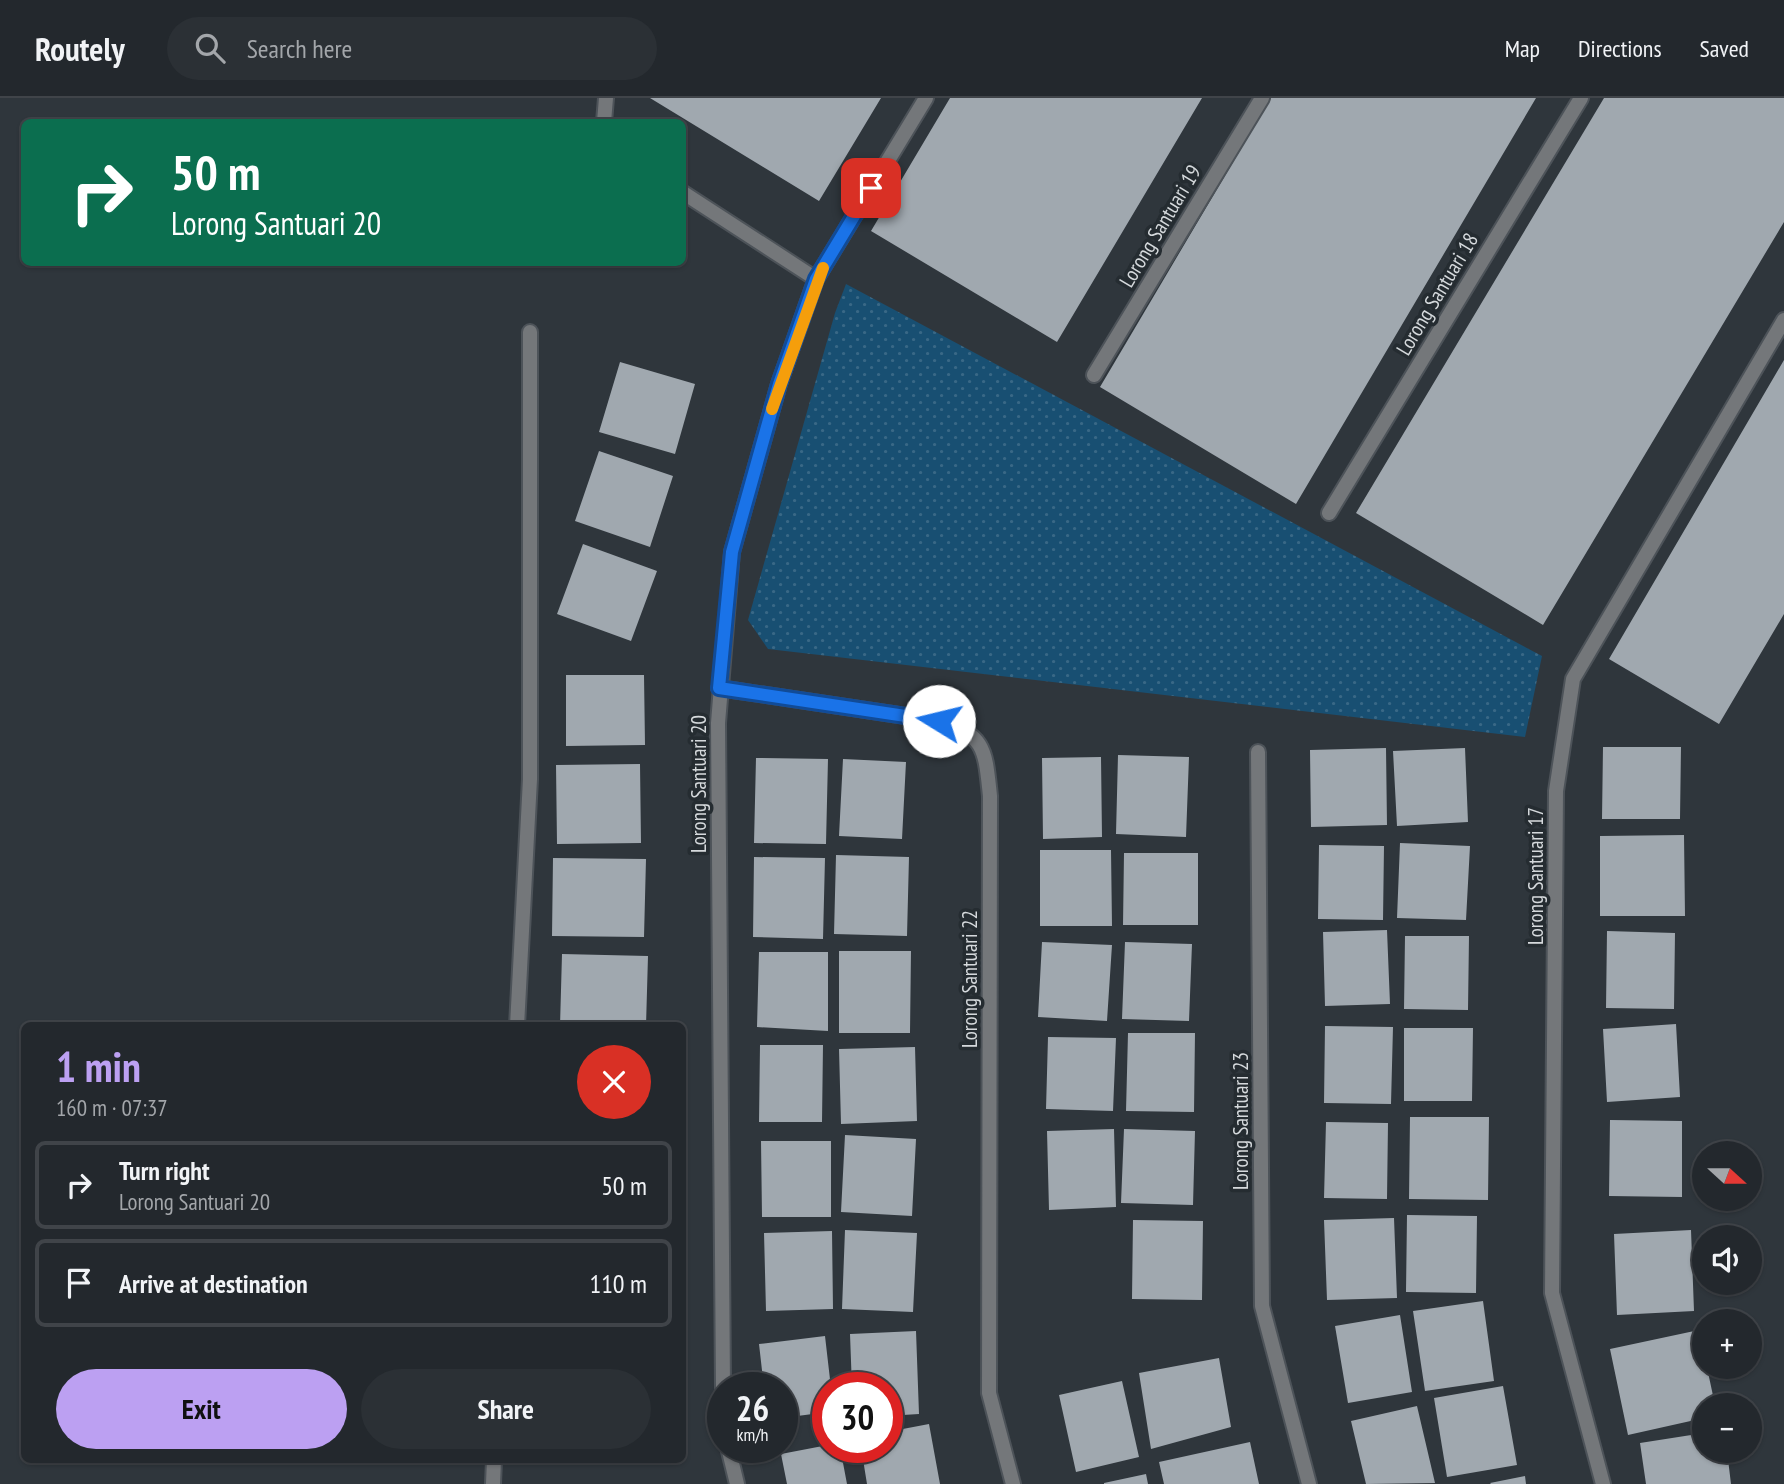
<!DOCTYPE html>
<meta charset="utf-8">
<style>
:root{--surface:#23282d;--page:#2b3035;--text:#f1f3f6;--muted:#a3a6aa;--line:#404449;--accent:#bca0f2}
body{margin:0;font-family:"PT Sans Narrow",sans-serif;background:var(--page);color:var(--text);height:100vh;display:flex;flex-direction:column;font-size:26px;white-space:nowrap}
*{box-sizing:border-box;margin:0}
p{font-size:23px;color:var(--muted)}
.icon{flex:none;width:38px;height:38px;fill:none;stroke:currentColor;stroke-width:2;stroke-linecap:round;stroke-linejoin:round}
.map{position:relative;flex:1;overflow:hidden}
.details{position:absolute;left:21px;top:924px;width:665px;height:441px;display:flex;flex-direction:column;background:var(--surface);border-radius:10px;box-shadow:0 2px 5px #0004,0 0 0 2px var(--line)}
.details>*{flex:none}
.hud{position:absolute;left:21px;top:21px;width:665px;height:147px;border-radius:10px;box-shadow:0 2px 5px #0004,0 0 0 2px var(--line);background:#0b6e4f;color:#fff;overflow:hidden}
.needle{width:46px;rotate:111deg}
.buttons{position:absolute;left:1692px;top:1043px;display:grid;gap:14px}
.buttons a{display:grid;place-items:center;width:70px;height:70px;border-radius:50%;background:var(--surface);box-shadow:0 2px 5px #0004,0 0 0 2px var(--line);font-size:35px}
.speed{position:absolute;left:707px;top:1274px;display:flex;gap:14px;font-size:35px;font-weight:700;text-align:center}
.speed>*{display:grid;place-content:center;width:91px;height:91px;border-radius:50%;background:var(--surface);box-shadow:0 2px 5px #0004,0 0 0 2px var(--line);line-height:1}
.speed small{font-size:18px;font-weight:400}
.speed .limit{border:10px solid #d22;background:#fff;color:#111}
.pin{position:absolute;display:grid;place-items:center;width:60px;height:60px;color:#fff;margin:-30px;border-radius:14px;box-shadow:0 4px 10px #0006}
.me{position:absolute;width:77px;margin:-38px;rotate:279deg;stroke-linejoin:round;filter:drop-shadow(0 0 5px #0008)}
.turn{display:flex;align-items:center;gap:24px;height:147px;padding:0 35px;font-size:32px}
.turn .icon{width:91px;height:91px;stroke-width:2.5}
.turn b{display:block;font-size:49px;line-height:60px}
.round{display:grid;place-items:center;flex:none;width:74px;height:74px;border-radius:37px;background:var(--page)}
.headline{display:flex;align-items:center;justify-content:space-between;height:119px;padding:0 35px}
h1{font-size:42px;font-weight:700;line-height:52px;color:var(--accent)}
.cta{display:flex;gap:14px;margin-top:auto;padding:14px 35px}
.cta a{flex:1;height:80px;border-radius:42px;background:var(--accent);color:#111;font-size:28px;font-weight:700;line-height:80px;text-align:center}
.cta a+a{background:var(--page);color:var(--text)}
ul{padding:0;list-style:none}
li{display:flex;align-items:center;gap:21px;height:88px;margin:0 14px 10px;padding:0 21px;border:4px solid var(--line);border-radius:10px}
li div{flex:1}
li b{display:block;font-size:26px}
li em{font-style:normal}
header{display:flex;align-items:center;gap:42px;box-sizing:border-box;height:98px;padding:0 35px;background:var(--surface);border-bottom:2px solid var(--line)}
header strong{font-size:33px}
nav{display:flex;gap:38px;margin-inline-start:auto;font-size:24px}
.search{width:490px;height:63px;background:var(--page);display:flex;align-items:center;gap:18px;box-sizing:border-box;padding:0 24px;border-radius:38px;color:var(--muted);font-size:26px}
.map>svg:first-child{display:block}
</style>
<header>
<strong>Routely</strong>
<div class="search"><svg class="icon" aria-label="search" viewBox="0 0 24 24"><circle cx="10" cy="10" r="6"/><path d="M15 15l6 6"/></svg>Search here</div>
<nav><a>Map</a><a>Directions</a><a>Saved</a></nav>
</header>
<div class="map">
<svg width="1784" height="1386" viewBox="0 0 1784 1386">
<defs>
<pattern id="park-dots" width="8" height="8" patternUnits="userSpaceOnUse" patternTransform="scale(1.75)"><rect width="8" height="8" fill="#184f72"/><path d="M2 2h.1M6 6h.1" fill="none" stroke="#396886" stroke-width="1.8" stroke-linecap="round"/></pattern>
</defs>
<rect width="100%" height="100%" fill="#2f363c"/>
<path fill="url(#park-dots)" d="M 846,186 L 1542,558 L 1525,639 L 768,551 L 748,522 L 835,215 Z"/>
<path fill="#a0a8af" d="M 650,0 L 881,0 L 819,103 Z
M 950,0 L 1202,0 L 1057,244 L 871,133 Z
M 1271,0 L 1536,0 L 1296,406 L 1100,289 Z
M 1604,0 L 1784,0 L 1784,124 L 1543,527 L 1356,415 Z
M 1784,262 L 1784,516 L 1719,626 L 1609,561 Z
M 620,264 L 695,286 L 675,356 L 599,334 Z
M 599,353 L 673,378 L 650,449 L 575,423 Z
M 583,446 L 657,473 L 631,543 L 557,516 Z
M 566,577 L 644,577 L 645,647 L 566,648 Z
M 1603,649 L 1681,649 L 1680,721 L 1602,721 Z
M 1386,650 L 1387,727 L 1311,729 L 1310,652 Z
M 1465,650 L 1468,724 L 1397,728 L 1393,653 Z
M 1118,657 L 1189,659 L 1186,739 L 1116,736 Z
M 1101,659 L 1102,739 L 1043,741 L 1042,660 Z
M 756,660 L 828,661 L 826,746 L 754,745 Z
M 843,661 L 906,664 L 902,741 L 839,738 Z
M 640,666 L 641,745 L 557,746 L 556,667 Z
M 1684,737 L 1685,818 L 1600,818 L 1600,738 Z
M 1400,745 L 1470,748 L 1466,822 L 1397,820 Z
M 1319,747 L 1384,748 L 1383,822 L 1318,821 Z
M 1040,752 L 1111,752 L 1112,828 L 1040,828 Z
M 1124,755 L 1198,755 L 1198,827 L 1123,827 Z
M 836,757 L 909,759 L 907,838 L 834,836 Z
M 754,759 L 825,760 L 823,841 L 753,839 Z
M 553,760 L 646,761 L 644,839 L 552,838 Z
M 1387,832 L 1390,906 L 1325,908 L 1323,834 Z
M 1607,833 L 1675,835 L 1674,911 L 1606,910 Z
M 1405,838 L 1469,838 L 1468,912 L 1404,911 Z
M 1042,844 L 1112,847 L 1107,923 L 1038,919 Z
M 1125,844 L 1192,846 L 1189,923 L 1122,921 Z
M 839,853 L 911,853 L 910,935 L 839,935 Z
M 759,854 L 828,854 L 828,933 L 757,929 Z
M 562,856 L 648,858 L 646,928 L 560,928 Z
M 1676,926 L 1680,999 L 1607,1004 L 1603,931 Z
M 1325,928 L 1393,929 L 1391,1006 L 1324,1005 Z
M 1404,930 L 1473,930 L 1472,1003 L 1404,1003 Z
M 1128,935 L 1195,935 L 1194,1014 L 1126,1013 Z
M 1048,939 L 1116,940 L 1113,1013 L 1046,1011 Z
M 760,947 L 823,947 L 822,1024 L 759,1024 Z
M 915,949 L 917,1023 L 841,1026 L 839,951 Z
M 1410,1019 L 1489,1019 L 1488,1102 L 1409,1101 Z
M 1610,1022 L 1682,1023 L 1682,1099 L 1609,1098 Z
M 1326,1024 L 1388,1025 L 1387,1101 L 1324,1100 Z
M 1114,1031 L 1116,1109 L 1049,1112 L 1047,1033 Z
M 1124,1031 L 1195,1033 L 1193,1107 L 1121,1105 Z
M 845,1037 L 916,1041 L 912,1118 L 841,1114 Z
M 761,1043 L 831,1043 L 831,1119 L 762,1119 Z
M 1407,1117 L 1477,1118 L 1476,1195 L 1406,1194 Z
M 1394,1120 L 1397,1200 L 1327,1202 L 1324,1122 Z
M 1133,1122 L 1203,1123 L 1202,1202 L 1132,1201 Z
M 845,1132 L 917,1135 L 913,1214 L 842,1211 Z
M 1691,1132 L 1694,1213 L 1617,1217 L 1614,1136 Z
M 832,1133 L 833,1211 L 766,1213 L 764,1135 Z
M 1483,1203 L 1494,1283 L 1425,1293 L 1413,1213 Z
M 1400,1217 L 1412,1294 L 1348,1305 L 1335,1228 Z
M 1699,1232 L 1715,1307 L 1704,1307 L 1704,1320 L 1628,1337 L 1610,1251 Z
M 916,1233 L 919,1316 L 887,1318 L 887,1290 L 852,1290 L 850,1236 Z
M 825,1238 L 831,1290 L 828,1290 L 828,1314 L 782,1320 L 782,1290 L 764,1290 L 759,1246 Z
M 1219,1260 L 1231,1329 L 1151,1351 L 1139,1275 Z
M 1122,1283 L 1139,1359 L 1076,1374 L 1059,1297 Z
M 1503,1288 L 1517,1367 L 1447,1379 L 1434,1300 Z
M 1417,1308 L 1435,1385 L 1366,1386 L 1351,1323 Z
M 929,1326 L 940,1386 L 867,1386 L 861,1349 L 887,1349 L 887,1334 Z
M 1704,1335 L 1704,1353 L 1727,1353 L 1731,1386 L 1646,1386 L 1640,1345 Z
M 1250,1344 L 1259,1386 L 1164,1386 L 1159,1364 Z
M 828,1347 L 840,1349 L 847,1386 L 787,1386 L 781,1356 Z
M 1146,1376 L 1148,1386 L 1104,1386 L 1104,1385 Z
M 1525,1378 L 1526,1386 L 1491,1386 L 1490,1385 Z"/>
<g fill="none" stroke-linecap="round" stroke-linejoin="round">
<defs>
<path id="service" d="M 517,928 L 530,681 L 530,234
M 493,1386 L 494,1362"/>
<path id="minor" d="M 604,24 L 606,0
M 682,94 L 816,181
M 1094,277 L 1262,0
M 1329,415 L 1581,0
M 719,590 L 939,623 C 986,637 985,652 990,698 L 989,1295 L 1013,1386
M 1258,654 L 1262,1208 L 1309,1386
M 723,1290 L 718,625 L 732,454 L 779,286 L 816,181 L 926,0
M 728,1349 L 737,1386
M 1603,1386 L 1552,1195 L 1556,693 L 1573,581 L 1784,222"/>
</defs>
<use href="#service" stroke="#4d5359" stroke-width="18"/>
<use href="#minor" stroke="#4d5359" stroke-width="18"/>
<use href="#service" stroke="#74777a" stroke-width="14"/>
<use href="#minor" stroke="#74777a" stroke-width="14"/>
</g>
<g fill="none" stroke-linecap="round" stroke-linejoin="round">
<defs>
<path id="route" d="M 871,90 L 816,181 L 779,286 L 732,454 L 719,590 L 939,623"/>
</defs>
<use href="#route" stroke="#114b97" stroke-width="18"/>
<use href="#route" stroke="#1a73e8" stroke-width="12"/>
<path stroke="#f59e0b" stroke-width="12" d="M 772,311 L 823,170"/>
</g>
<g text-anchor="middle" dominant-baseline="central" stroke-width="7" stroke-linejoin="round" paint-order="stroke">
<g font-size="21" fill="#d5d9dc" stroke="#252c31">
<text transform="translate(1160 128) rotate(-59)">Lorong Santuari 19</text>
<text transform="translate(1437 196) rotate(-59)">Lorong Santuari 18</text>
<text transform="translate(698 686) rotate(-90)">Lorong Santuari 20</text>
<text transform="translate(1535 778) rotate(-90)">Lorong Santuari 17</text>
<text transform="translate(969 881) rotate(-90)">Lorong Santuari 22</text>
<text transform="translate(1240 1023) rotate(-90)">Lorong Santuari 23</text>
</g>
</g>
</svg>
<div class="buttons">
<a><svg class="needle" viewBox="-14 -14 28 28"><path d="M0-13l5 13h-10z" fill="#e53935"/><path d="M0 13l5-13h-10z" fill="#a3a6aa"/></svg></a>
<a><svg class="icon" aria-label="sound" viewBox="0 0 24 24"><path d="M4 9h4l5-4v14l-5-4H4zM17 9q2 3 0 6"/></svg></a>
<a>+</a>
<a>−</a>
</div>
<div class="speed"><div>26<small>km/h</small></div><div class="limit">30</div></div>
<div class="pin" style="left:871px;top:90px;background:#d93025"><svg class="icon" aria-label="arrive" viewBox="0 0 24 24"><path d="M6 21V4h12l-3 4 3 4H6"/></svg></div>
<svg class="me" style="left:939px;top:623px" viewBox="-20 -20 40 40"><circle r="19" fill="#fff"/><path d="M0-13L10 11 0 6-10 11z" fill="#1a73e8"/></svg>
<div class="hud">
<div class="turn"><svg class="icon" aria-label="right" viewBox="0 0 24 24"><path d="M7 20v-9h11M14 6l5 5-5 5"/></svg><div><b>50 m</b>Lorong Santuari 20</div></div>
</div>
<section class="details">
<div class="headline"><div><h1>1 min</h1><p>160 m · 07:37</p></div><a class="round" style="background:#d93025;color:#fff"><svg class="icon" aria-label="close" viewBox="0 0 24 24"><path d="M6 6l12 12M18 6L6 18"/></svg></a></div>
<ul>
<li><svg class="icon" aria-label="right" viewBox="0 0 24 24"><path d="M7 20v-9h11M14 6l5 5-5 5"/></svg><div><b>Turn right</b><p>Lorong Santuari 20</p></div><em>50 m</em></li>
<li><svg class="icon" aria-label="arrive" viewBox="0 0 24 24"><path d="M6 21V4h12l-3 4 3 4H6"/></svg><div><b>Arrive at destination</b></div><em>110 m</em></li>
</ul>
<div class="cta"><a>Exit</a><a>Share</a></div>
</section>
</div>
